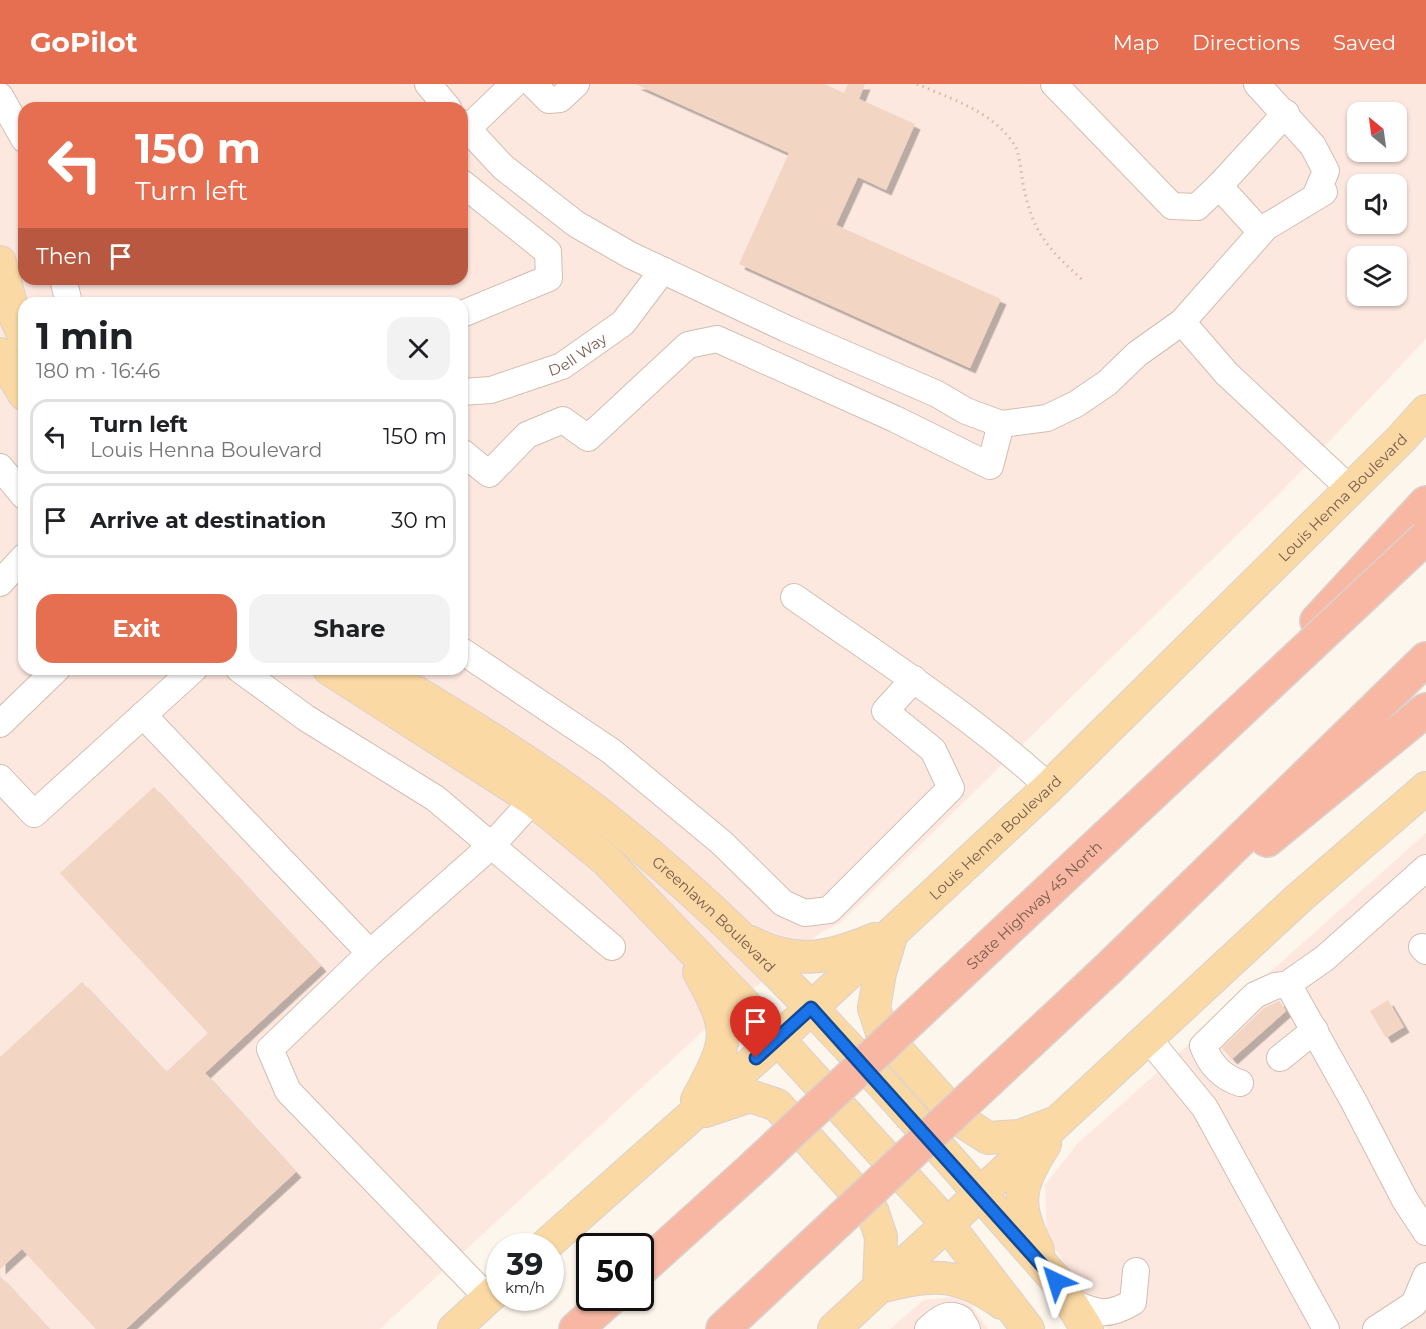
<!DOCTYPE html>
<meta charset="utf-8">
<style>
:root{--surface:#fff;--page:#f2f2f2;--text:#202124;--muted:#757577;--line:#e0e0e0;--accent:#e76f51}
body{margin:0;font-family:Montserrat,sans-serif;background:var(--page);color:var(--text);height:100vh;display:flex;flex-direction:column;font-size:22px;white-space:nowrap}
*{box-sizing:border-box;margin:0}
p{font-size:20px;color:var(--muted)}
.icon{flex:none;width:33px;height:33px;fill:none;stroke:currentColor;stroke-width:2;stroke-linecap:round;stroke-linejoin:round}
.map{position:relative;flex:1;overflow:hidden}
.details{position:absolute;left:18px;top:213px;width:450px;height:378px;display:flex;flex-direction:column;background:var(--surface);border-radius:18px;box-shadow:0 2px 4px #0004}
.details>*{flex:none}
.banner{position:absolute;left:18px;top:18px;width:450px;height:183px;border-radius:18px;box-shadow:0 2px 4px #0004;background:#e76f51;color:#fff;overflow:hidden}
.needle{width:39px;rotate:331deg}
.fabs{position:absolute;left:1347px;top:18px;display:grid;gap:12px}
.fabs a{display:grid;place-items:center;width:60px;height:60px;border-radius:12px;background:var(--surface);box-shadow:0 2px 4px #0004;font-size:30px}
.speed{position:absolute;left:486px;top:1149px;display:flex;gap:12px;font-size:30px;font-weight:700;text-align:center}
.speed>*{display:grid;place-content:center;width:78px;height:78px;border-radius:50%;background:var(--surface);box-shadow:0 2px 4px #0004;line-height:1}
.speed small{font-size:15px;font-weight:400}
.speed .limit{border:3px solid #111;border-radius:9px;background:#fff;color:#111}
.pin{position:absolute;display:grid;place-items:center;width:51px;height:51px;color:#fff;margin:-62px -26px;border-radius:50% 50% 50% 0;rotate:-45deg;box-shadow:0 0 6px #0007}
.pin .icon{rotate:45deg}
.me{position:absolute;width:66px;margin:-33px;rotate:319deg;stroke-linejoin:round;filter:drop-shadow(0 0 4px #0008)}
.turn{display:flex;align-items:center;gap:21px;height:126px;padding:0 18px;font-size:27px}
.turn .icon{width:78px;height:78px;stroke-width:2.5}
.turn b{display:block;font-size:42px;line-height:51px}
.then{display:flex;align-items:center;height:57px;padding:0 18px;background:#0003;gap:12px;font-size:22px}
.round{display:grid;place-items:center;flex:none;width:63px;height:63px;border-radius:18px;background:var(--page)}
.headline{display:flex;align-items:center;justify-content:space-between;height:102px;padding:0 18px}
h1{font-size:36px;font-weight:700;line-height:45px}
.action{display:flex;gap:12px;margin-top:auto;padding:12px 18px}
.action a{flex:1;height:69px;border-radius:18px;background:var(--accent);color:#fff;font-size:24px;font-weight:700;line-height:69px;text-align:center}
.action a+a{background:var(--page);color:var(--text)}
ul{padding:0;list-style:none}
li{display:flex;align-items:center;gap:18px;height:75px;margin:0 12px 9px;padding:0 6px;border:3px solid var(--line);border-radius:18px}
li div{flex:1}
li b{display:block;font-size:22px}
li em{font-style:normal}
header{display:flex;align-items:center;gap:36px;box-sizing:border-box;height:84px;padding:0 30px;background:var(--accent);color:#fff}
header strong{font-size:28px}
nav{display:flex;gap:33px;margin-inline-start:auto;font-size:21px}
.map>svg:first-child{display:block}
</style>
<header>
<strong>GoPilot</strong>
<nav><a>Map</a><a>Directions</a><a>Saved</a></nav>
</header>
<div class="map">
<svg width="1426" height="1245" viewBox="0 0 1426 1245">
<defs>
<filter id="shadow"><feDropShadow dx="5.5" dy="5.5" stdDeviation="0" flood-color="#0004"/></filter>
</defs>
<rect width="100%" height="100%" fill="#fdf6ec"/>
<path fill="#fde8e0" fill-rule="evenodd" d="M 0,0 L 1426,0 L 1426,255 L 1283,406 L 840,839 L 820,849 L 703,947 L 380,1245 L 0,1245 ZM 24,24 L 462,24 L 462,195 L 24,195 ZM 1358,28 L 1396,28 L 1396,68 L 1358,68 ZM 1358,100 L 1396,100 L 1396,140 L 1358,140 ZM 1358,172 L 1396,172 L 1396,212 L 1358,212 ZM 24,219 L 462,219 L 462,585 L 24,585 Z
M 1426,749 L 1426,1245 L 1108,1245 L 1047,1152 L 1045,1101 L 1077,1060 Z
M 954,1213 L 971,1221 L 988,1245 L 890,1245 L 923,1216 Z"/>
<path fill="#f3d5c3" filter="url(#shadow)" d="M 635,0 L 825,0 L 844,9 L 848,0 L 865,0 L 859,15 L 915,40 L 886,106 L 858,93 L 836,141 L 1001,215 L 970,284 L 739,180 L 789,69 Z
M 154,703 L 321,882 L 205,989 L 296,1088 L 126,1245 L 96,1245 L 22,1165 L 0,1185 L 0,973 L 82,898 L 166,988 L 208,949 L 60,789 Z
M 1388,916 L 1404,943 L 1386,954 L 1370,927 Z
M 1279,917 L 1286,927 L 1232,975 L 1222,964 L 1264,924 Z
M 0,1192 L 49,1245 L 0,1245 Z"/>
<g fill="none" stroke-linecap="round" stroke-linejoin="round">
<defs>
<g id="minor">
<path d="M 428,0 L 448,24"/>
<path d="M 533,0 L 549,16 L 560,15 L 576,0"/>
<path d="M 1054,0 L 1172,122 L 1197,123 L 1219,102 L 1261,148"/>
<path d="M 1257,0 L 1313,62 L 1326,87 L 1315,113"/>
<path d="M 0,12 L 24,55"/>
<path d="M 462,39 L 503,83 L 576,140 L 630,171 L 787,245 L 937,310 L 966,327 L 1001,340 L 1047,334 L 1076,320 L 1107,299 L 1137,270 L 1182,238 L 1266,143 L 1324,108"/>
<path d="M 467,45 L 514,0"/>
<path d="M 462,99 L 548,168 L 549,194 L 462,230"/>
<path d="M 1219,102 L 1286,29"/>
<path d="M 63,195 L 69,219"/>
<path d="M 1182,238 L 1227,290 L 1349,404"/>
<path id="s1" d="M 462,308 L 491,306 L 562,282 L 623,239 L 663,186"/>
<path d="M 462,368 L 489,390 L 527,351 L 563,336 L 588,354 L 688,261 L 717,255 L 895,335 L 990,382 L 1001,340"/>
<path d="M 0,383 L 24,412"/>
<path d="M 0,499 L 24,473"/>
<path d="M 794,513 C 881,574 971,631 1049,703"/>
<path d="M 462,567 L 611,667 L 722,759 L 783,819 L 805,829 L 829,826 L 951,704 L 933,666 L 885,627 L 914,595"/>
<path d="M 239,585 L 306,634 L 435,714 L 612,863"/>
<path d="M 143,631 L 370,869"/>
<path d="M 0,640 L 57,585"/>
<path d="M 0,694 L 34,730 L 194,585"/>
<path d="M 1422,863 L 1426,867"/>
<path d="M 1288,900 L 1354,1018 L 1405,1116 L 1426,1148"/>
<path d="M 1147,953 L 1205,1024 L 1326,1245"/>
<path d="M 1280,974 L 1315,946"/>
<path d="M 1240,999 C 1221,993 1210,980 1203,962 L 1255,911 L 1275,902 L 1288,900 L 1325,874 L 1426,784"/>
<path d="M 488,1214 L 288,1007 L 270,965 L 370,869 L 492,761 L 533,716"/>
<path d="M 1070,1218 C 1097,1229 1107,1234 1133,1218 L 1136,1187"/>
<path d="M 928,1245 C 938,1236 947,1227 961,1235 L 967,1245"/>
<path d="M 1376,1245 L 1414,1220 L 1426,1192"/>
</g>
<g id="major">
<path d="M 0,178 L 13,228 L 24,252"/>
<path d="M 0,270 L 24,310"/>
<path d="M 329,585 L 533,716 L 607,777 L 778,955 L 947,1140 L 1028,1245"/>
<path id="s2" d="M 378,585 C 452,630 526,674 595,726 C 769,861 911,1033 1057,1197 L 1087,1245"/>
<path d="M 892,849 L 880,889 L 874,924 L 882,949 L 960,1036 L 988,1054 L 1020,1052 L 1051,1040"/>
<path d="M 750,858 C 797,882 829,874 875,855"/>
<path d="M 697,1016 C 729,956 733,949 699,888"/>
<path d="M 705,1027 L 750,1012 L 777,1021 L 872,1126 L 881,1153 L 879,1203"/>
<path id="s3" d="M 545,1162 L 778,955 L 1049,703 L 1401,355 L 1426,327"/>
<path d="M 1038,1166 C 1014,1120 1018,1103 1045,1060"/>
<path d="M 880,1203 C 931,1189 958,1188 1002,1219"/>
<path d="M 454,1245 L 500,1203"/>
<path d="M 834,1245 L 1299,814 L 1426,704"/>
</g>
<path id="highway" d="M 1317,537 L 1426,419
M 1267,756 L 1426,626
M 1109,884 L 1426,575
M 640,1186 L 755,1082
M 576,1245 L 611,1214
M 723,1245 L 817,1157"/>
</defs>
<use href="#minor" stroke="#d1beb0" stroke-width="28"/>
<use href="#major" stroke="#dad1cd" stroke-width="34"/>
<use href="#highway" stroke="#dad1cd" stroke-width="36"/>
<path stroke="#d9b8a5" stroke-width="3" stroke-dasharray="1.5 4.5" stroke-linecap="butt" d="M 917,0 C 951,15 992,27 1014,60 C 1020,69 1021,89 1023,100 C 1033,150 1048,165 1085,198"/>
<use href="#minor" stroke="#fff" stroke-width="26"/>
<use href="#major" stroke="#fbd9a5" stroke-width="32"/>
<use href="#highway" stroke="#f7b7a3" stroke-width="33"/>
<defs>
<g id="highway-bridge">
<path id="s4" d="M 755,1082 L 1426,453"/>
<path d="M 817,1157 L 1109,884"/>
</g>
</defs>
<use href="#highway-bridge" stroke="#dad1cd" stroke-width="36" stroke-linecap="butt"/>
<use href="#highway-bridge" stroke="#f7b7a3" stroke-width="33"/>
</g>
<g fill="none" stroke-linecap="round" stroke-linejoin="round">
<defs>
<path id="route" d="M 756,974 L 811,924 L 1056,1197"/>
</defs>
<use href="#route" stroke="#114b97" stroke-width="15"/>
<use href="#route" stroke="#1a73e8" stroke-width="10"/>
</g>
<g text-anchor="middle" dominant-baseline="central" stroke-width="6" stroke-linejoin="round" paint-order="stroke">
<g font-size="15" fill="#7a5c4d" stroke="#fffaf3">
<text stroke="none"><textPath href="#s1" startOffset="123">Dell Way</textPath></text>
<text stroke="none"><textPath href="#s3" startOffset="1094">Louis Henna Boulevard</textPath></text>
<text stroke="none"><textPath href="#s3" startOffset="608">Louis Henna Boulevard</textPath></text>
<text stroke="none"><textPath href="#s4" startOffset="382">State Highway 45 North</textPath></text>
<text stroke="none"><textPath href="#s2" startOffset="417">Greenlawn Boulevard</textPath></text>
</g>
</g>
</svg>
<div class="fabs">
<a><svg class="needle" viewBox="-14 -14 28 28"><path d="M0-13l5 13h-10z" fill="#e53935"/><path d="M0 13l5-13h-10z" fill="#757577"/></svg></a>
<a><svg class="icon" aria-label="sound" viewBox="0 0 24 24"><path d="M4 9h4l5-4v14l-5-4H4zM17 9q2 3 0 6"/></svg></a>
<a><svg class="icon" aria-label="layers" viewBox="0 0 24 24"><path d="M12 4l9 5-9 5-9-5zM3 14l9 5 9-5"/></svg></a>
</div>
<div class="speed"><div>39<small>km/h</small></div><div class="limit">50</div></div>
<div class="pin" style="left:756px;top:974px;background:#d93025"><svg class="icon" aria-label="arrive" viewBox="0 0 24 24"><path d="M6 21V4h12l-3 4 3 4H6"/></svg></div>
<svg class="me" style="left:1056px;top:1197px" viewBox="-20 -20 40 40"><path d="M0-17L14 15 0 8-14 15z" fill="#1a73e8" stroke="#fff" stroke-width="4"/></svg>
<div class="banner">
<div class="turn"><svg class="icon" aria-label="left" viewBox="0 0 24 24"><path d="M17 20v-9H6M10 6l-5 5 5 5"/></svg><div><b>150 m</b>Turn left</div></div>
<div class="then">Then<svg class="icon" aria-label="arrive" viewBox="0 0 24 24"><path d="M6 21V4h12l-3 4 3 4H6"/></svg></div>
</div>
<section class="details">
<div class="headline"><div><h1>1 min</h1><p>180 m · 16:46</p></div><a class="round"><svg class="icon" aria-label="close" viewBox="0 0 24 24"><path d="M6 6l12 12M18 6L6 18"/></svg></a></div>
<ul>
<li><svg class="icon" aria-label="left" viewBox="0 0 24 24"><path d="M17 20v-9H6M10 6l-5 5 5 5"/></svg><div><b>Turn left</b><p>Louis Henna Boulevard</p></div><em>150 m</em></li>
<li><svg class="icon" aria-label="arrive" viewBox="0 0 24 24"><path d="M6 21V4h12l-3 4 3 4H6"/></svg><div><b>Arrive at destination</b></div><em>30 m</em></li>
</ul>
<div class="action"><a>Exit</a><a>Share</a></div>
</section>
</div>
